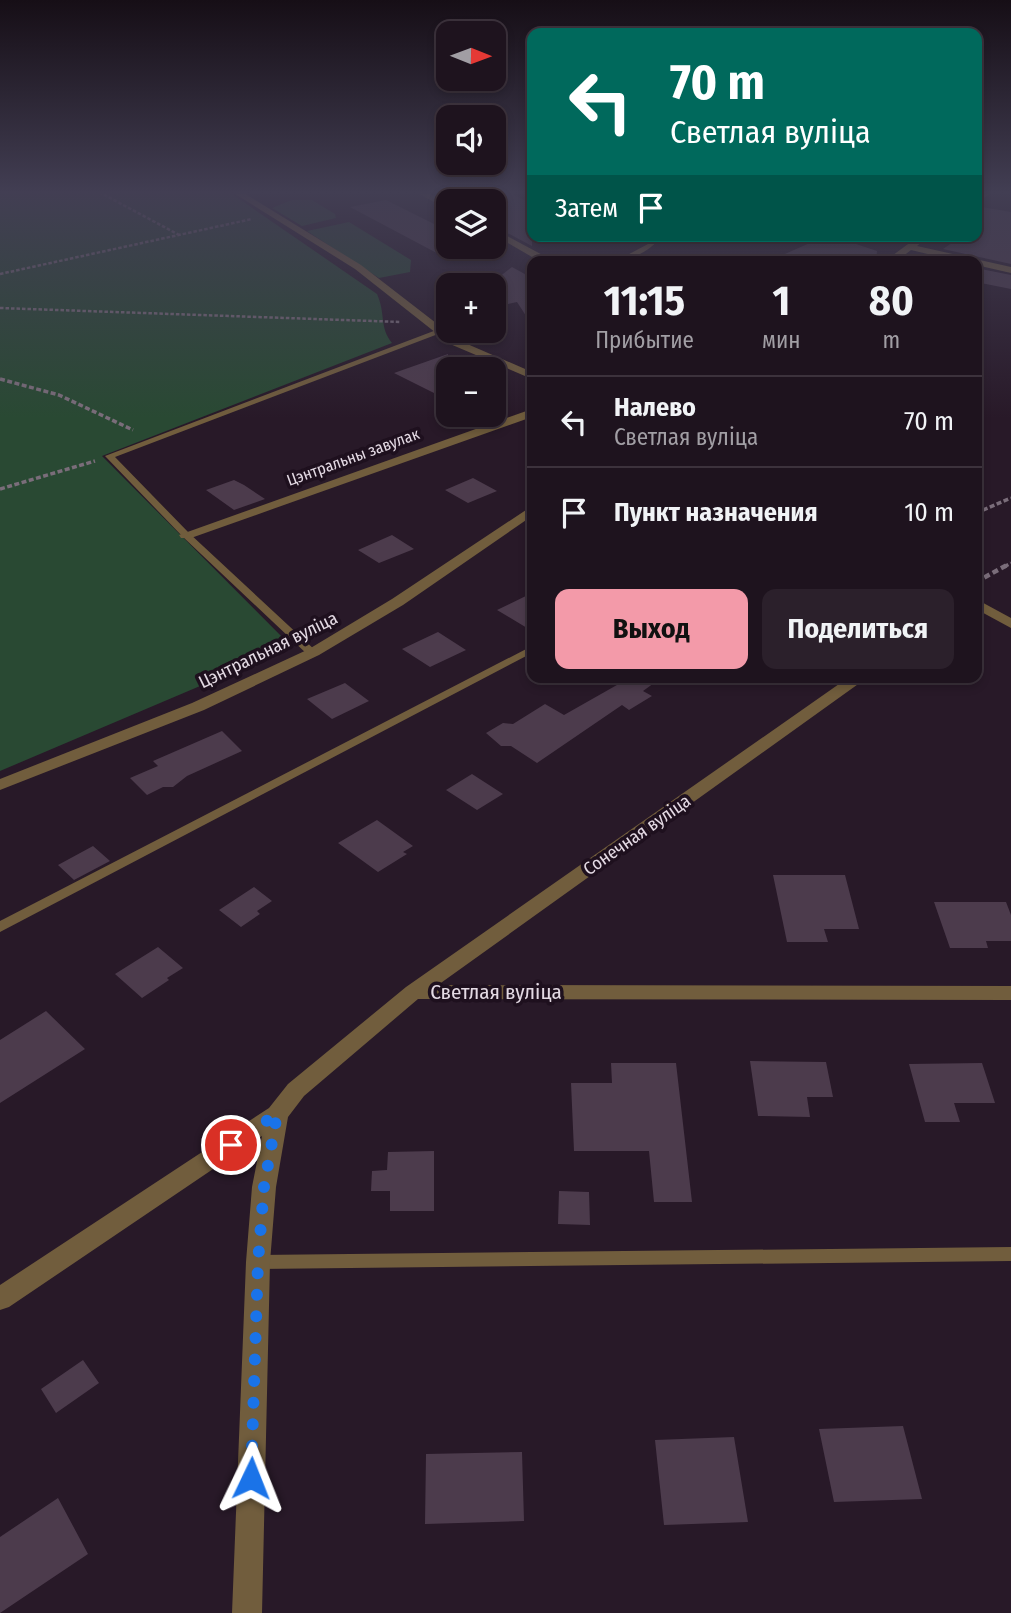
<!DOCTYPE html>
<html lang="ru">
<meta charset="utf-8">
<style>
:root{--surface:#1e131e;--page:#2b202b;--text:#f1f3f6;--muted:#a19ea4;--line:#3c323c;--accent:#f39aa9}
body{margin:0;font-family:"Fira Sans Condensed",sans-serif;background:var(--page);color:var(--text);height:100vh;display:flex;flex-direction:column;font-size:26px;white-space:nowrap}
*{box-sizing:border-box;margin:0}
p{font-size:23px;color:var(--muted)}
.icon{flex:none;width:38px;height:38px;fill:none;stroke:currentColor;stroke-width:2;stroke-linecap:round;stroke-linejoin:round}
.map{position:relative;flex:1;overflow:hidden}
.panel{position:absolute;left:527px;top:256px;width:455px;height:427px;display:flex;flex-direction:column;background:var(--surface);border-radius:14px;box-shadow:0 4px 10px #0003,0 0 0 2px var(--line)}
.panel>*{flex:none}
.guide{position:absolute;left:527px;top:28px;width:455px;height:214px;border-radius:14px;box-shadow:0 4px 10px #0003,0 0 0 2px var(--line);background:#00695c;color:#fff;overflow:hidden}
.needle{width:46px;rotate:91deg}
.buttons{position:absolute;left:436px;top:21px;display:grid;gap:14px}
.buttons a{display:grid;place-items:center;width:70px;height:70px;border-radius:14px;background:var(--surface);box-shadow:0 4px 10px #0003,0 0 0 2px var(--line);font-size:35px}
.pin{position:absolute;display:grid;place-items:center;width:60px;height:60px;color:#fff;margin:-30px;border:4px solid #fff;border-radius:50%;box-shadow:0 2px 7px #0007}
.me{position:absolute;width:77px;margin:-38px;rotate:2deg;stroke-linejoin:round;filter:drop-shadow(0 0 5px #0008)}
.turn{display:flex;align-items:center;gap:24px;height:147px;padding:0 28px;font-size:32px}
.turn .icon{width:91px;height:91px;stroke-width:2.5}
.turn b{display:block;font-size:49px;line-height:60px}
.then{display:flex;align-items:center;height:66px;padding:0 28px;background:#0003;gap:14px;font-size:26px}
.eta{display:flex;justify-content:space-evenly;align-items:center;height:119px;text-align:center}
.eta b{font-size:42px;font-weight:700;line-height:49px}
.action{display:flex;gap:14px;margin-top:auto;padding:14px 28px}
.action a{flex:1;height:80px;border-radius:14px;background:var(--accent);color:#111;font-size:28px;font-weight:700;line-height:80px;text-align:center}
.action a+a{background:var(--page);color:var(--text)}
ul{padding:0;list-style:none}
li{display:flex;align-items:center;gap:21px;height:91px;padding:0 28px;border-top:2px solid var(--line)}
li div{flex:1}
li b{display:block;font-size:26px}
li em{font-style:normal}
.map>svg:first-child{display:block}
</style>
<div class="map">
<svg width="1011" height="1613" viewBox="0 0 1011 1613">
<rect width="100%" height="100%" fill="#281928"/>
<path fill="#294933" d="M 0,192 L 229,192 L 377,294 C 386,314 379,327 392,343 L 102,456 L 292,647 L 0,771 Z
M 292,200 L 312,200 L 335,214 L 336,218 L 302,226 L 272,208 Z
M 349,222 L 411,260 L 410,272 L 379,278 L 307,231 Z"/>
<path fill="#4c3b4c" d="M 510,193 L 532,204 L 532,246 L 494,226 L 494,196 Z
M 386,200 L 448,231 L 448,259 L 350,207 Z
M 976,206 L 1011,212 L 1011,264 L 943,249 L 962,236 L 976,236 Z
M 835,237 L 877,251 L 876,261 L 769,261 L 819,239 L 828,241 Z
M 512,267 L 532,278 L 532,325 L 517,302 L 504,305 L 494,300 L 494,281 Z
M 976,268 L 1011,275 L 1011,289 L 976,282 Z
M 448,354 L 448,400 L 394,373 Z
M 473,478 L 497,491 L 468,503 L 445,490 Z
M 234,480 L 244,485 L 265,499 L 234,510 L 206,490 Z
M 392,535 L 414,549 L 379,563 L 358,550 Z
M 532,593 L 532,631 L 497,610 Z
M 438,632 L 466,650 L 430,667 L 402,649 Z
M 631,677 L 661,678 L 643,691 L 652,696 L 629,710 L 622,705 L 537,763 L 511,746 L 501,746 L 486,733 L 503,723 L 513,724 L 545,704 L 564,715 Z
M 345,683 L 369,701 L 332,719 L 307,699 Z
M 222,731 L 242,751 L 187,776 L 173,787 L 163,787 L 147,795 L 130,778 L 158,766 L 153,761 Z
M 472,774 L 503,794 L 477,810 L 446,790 Z
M 377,820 L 413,846 L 403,852 L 407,854 L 378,872 L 338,843 Z
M 93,846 L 110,861 L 74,880 L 58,865 Z
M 773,875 L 845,875 L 859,929 L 824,929 L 828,942 L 787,942 Z
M 254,887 L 272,901 L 257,911 L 260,914 L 241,927 L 219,910 Z
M 934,902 L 1006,902 L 1011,915 L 1011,941 L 986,941 L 988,948 L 950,948 Z
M 158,947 L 183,968 L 167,978 L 169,980 L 142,998 L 115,974 Z
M 46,1011 L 85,1049 L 0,1103 L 0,1040 Z
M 750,1061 L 826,1062 L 833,1097 L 807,1097 L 810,1117 L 758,1116 Z
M 611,1063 L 676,1063 L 692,1202 L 654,1202 L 649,1151 L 574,1151 L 571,1083 L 612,1083 Z
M 982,1063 L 995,1103 L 954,1103 L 960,1122 L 925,1122 L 909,1064 Z
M 434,1151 L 434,1211 L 390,1211 L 390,1191 L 371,1191 L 372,1171 L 387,1170 L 388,1152 Z
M 559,1191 L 589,1192 L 590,1225 L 558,1224 Z
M 83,1360 L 99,1383 L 56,1413 L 41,1389 Z
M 903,1426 L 922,1499 L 834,1502 L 819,1429 Z
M 734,1437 L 748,1522 L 664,1525 L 655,1440 Z
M 522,1452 L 524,1521 L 425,1524 L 426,1454 Z
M 58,1498 L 88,1554 L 0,1613 L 0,1537 Z"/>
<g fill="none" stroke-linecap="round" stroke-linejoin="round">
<path stroke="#7a6d7a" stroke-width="2.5" stroke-dasharray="3.5 2" stroke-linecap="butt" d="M 99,192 L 181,236
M 0,274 L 252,219
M 0,308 L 401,322"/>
<path stroke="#7a6d7a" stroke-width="3.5" stroke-dasharray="5 2.5" stroke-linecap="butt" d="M 0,379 L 59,395 L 133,430
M 0,489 L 95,461
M 976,513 L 1011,498
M 1004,567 L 1011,563"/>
<path stroke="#7a6d7a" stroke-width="4.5" stroke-dasharray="6 3.5" stroke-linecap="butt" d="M 976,582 L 1007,565"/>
<path fill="#715d3d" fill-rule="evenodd" d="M 655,236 L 662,236 C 652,249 632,261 616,261 L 650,243 Z
M 439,329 L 446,331 L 115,457 L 189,533 L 316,651 L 317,653 L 316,655 L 308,655 L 183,537 L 105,456 Z
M 532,646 L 532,653 L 0,932 L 0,921 Z
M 1011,1247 L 1011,1261 L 258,1269 L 252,1267 L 250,1262 L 252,1257 L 258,1255 Z"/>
<path fill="#715d3d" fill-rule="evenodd" d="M 232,192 L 242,192 L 361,265 L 458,340 L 532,372 L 532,379 L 450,344 L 355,269 Z
M 416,192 L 426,192 L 448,203 L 448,210 Z
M 983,192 L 993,192 L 976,203 L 976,197 Z
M 494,229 L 550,259 L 552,261 L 539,261 L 494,235 Z
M 919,236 L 929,236 L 917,246 L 1011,267 L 1011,273 L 976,265 L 976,261 L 957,261 L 911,250 L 897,261 L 885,261 Z
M 532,409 L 532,417 L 191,538 L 181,538 L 179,535 Z
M 532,506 L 532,516 L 403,605 L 319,655 L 204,710 L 0,790 L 0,779 L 192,703 L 309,649 L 392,599 Z
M 976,599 L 1011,618 L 1011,628 L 976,609 Z
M 849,677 L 868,677 L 438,985 L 1011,986 L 1011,1000 L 418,999 L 304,1096 L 288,1117 L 276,1187 L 270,1262 L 262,1613 L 232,1613 L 246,1262 L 252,1187 L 262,1136 L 9,1307 L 0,1310 L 0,1285 L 269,1108 L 288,1084 L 406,987 Z"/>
</g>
<linearGradient id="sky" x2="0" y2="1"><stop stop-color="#160e16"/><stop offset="0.46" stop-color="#423e53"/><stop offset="1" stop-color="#423e53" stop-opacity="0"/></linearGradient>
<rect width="1011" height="418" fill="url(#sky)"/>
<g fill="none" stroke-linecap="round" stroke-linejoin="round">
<path stroke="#1a73e8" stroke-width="12" stroke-dasharray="0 21.6" d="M 231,1145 L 277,1114 L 264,1187 L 258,1262 L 251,1478"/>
</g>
<g text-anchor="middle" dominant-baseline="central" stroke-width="7" stroke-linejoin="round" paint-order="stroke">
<g font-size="16" fill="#e4dae4" stroke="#1e101e">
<text transform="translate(353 457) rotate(-20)">Цэнтральны завулак</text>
</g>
<g font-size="18" fill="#e4dae4" stroke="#1e101e">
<text transform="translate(268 650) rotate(-26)">Цэнтральная вуліца</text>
<text transform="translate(637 835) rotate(-35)">Сонечная вуліца</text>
</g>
<g font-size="21" fill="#e4dae4" stroke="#1e101e">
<text x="496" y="992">Светлая вуліца</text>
</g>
</g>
</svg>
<div class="buttons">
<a><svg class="needle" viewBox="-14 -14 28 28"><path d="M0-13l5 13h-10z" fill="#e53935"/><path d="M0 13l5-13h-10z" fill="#a19ea4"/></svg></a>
<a><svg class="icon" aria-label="sound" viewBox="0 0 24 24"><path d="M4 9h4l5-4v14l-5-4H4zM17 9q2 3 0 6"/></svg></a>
<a><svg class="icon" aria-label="layers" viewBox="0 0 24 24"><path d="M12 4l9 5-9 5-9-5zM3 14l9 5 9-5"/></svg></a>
<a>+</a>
<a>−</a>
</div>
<div class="pin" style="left:231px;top:1145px;background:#d93025"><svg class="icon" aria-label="arrive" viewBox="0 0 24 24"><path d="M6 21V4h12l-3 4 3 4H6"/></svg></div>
<svg class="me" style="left:251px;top:1478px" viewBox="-20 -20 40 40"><path d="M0-17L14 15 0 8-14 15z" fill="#1a73e8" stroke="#fff" stroke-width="4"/></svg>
<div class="guide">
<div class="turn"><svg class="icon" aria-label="left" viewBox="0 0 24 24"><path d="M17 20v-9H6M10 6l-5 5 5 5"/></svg><div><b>70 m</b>Светлая вуліца</div></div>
<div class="then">Затем<svg class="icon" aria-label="arrive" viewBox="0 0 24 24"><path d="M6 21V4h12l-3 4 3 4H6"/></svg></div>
</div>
<section class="panel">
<div class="eta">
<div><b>11:15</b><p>Прибытие</p></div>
<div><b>1</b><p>мин</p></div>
<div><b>80</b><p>m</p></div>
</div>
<ul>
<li><svg class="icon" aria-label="left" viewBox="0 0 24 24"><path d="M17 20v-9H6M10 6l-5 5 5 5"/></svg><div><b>Налево</b><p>Светлая вуліца</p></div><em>70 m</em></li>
<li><svg class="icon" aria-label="arrive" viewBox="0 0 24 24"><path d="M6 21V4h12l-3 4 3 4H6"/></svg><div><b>Пункт назначения</b></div><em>10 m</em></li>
</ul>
<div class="action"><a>Выход</a><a>Поделиться</a></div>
</section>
</div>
